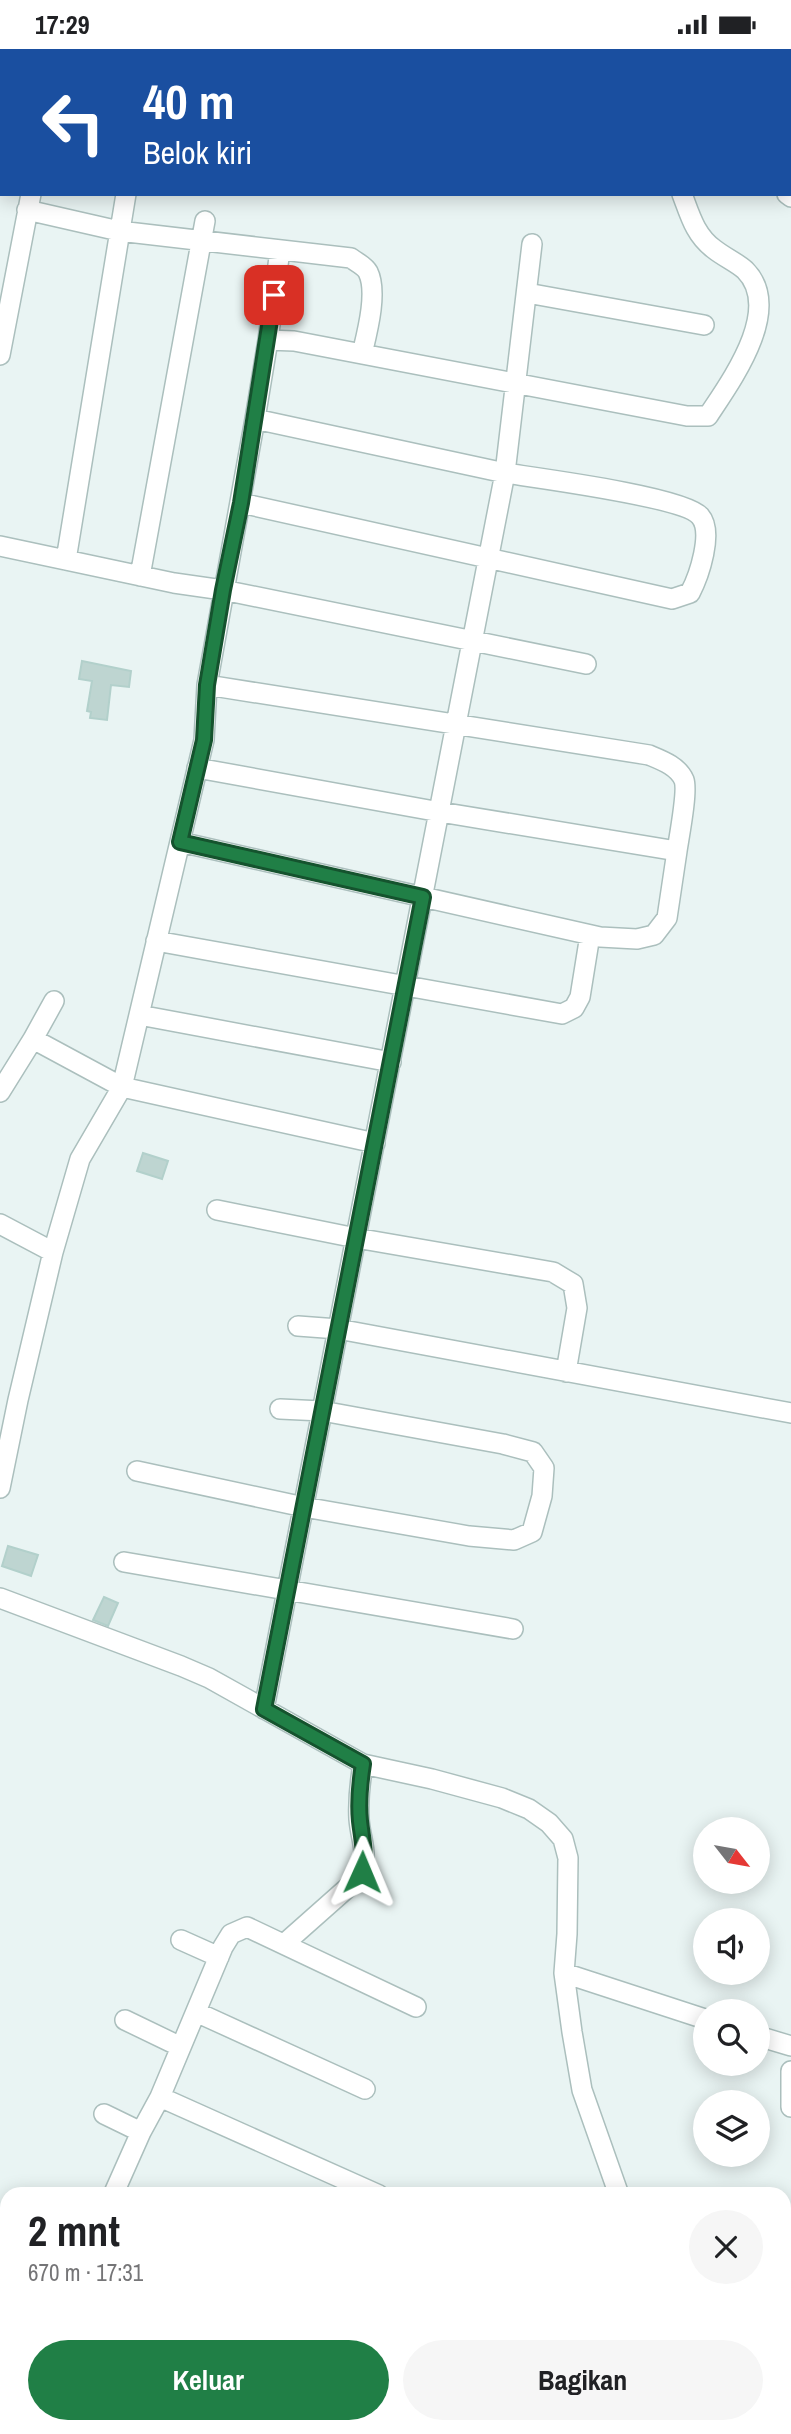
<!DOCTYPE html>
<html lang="id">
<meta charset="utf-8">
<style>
:root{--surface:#fff;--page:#f6f6f6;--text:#202124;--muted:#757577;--accent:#207f46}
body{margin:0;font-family:"Archivo Narrow",sans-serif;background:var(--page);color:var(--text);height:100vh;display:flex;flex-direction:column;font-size:26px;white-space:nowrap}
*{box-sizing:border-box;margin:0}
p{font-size:23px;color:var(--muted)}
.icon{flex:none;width:38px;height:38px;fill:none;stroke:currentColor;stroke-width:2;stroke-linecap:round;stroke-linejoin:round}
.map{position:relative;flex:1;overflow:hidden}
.drawer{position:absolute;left:0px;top:2138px;width:791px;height:247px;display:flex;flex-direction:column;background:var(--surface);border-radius:21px 21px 0 0;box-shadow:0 4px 18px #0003}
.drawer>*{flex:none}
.hud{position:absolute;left:0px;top:0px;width:791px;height:147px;box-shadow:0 4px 18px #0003;background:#1a4fa0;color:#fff;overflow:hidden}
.needle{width:46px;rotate:121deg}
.controls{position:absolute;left:693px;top:1768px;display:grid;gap:14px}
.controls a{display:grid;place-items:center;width:77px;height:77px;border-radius:50%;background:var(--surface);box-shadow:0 4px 18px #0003;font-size:35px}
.pin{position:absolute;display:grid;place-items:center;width:60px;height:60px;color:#fff;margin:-30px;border-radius:14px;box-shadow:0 4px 10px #0006}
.me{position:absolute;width:77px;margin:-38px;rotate:1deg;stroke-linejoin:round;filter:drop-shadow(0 0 5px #0008)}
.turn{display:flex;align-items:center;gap:24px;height:147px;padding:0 28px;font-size:32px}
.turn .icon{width:91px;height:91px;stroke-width:2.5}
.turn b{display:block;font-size:49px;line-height:60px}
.round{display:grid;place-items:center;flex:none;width:74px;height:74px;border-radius:37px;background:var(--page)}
.headline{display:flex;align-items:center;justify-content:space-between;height:119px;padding:0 28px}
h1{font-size:42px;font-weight:700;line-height:52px}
.primary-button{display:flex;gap:14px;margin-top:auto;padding:14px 28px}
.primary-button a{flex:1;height:80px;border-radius:42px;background:var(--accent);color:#fff;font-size:28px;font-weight:700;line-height:80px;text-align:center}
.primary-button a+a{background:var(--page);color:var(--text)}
.status{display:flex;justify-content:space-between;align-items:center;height:49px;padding:0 35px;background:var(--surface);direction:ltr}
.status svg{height:19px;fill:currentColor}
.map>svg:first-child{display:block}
</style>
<div class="status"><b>17:29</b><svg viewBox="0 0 49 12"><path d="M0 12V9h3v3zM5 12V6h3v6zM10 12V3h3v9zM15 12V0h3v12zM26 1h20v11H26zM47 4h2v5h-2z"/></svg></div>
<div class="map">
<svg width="791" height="2385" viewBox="0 0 791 2385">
<rect width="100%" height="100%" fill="#e9f4f3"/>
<path fill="#bed5d1" stroke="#b2d0cb" stroke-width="2" d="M 82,612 L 131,622 L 129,638 L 111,636 L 107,671 L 90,669 L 91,663 L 87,662 L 92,632 L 79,630 Z
M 143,1104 L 168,1112 L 162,1130 L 137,1122 Z
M 8,1497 L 38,1506 L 31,1527 L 2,1517 Z
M 104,1548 L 118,1554 L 108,1577 L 93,1571 Z"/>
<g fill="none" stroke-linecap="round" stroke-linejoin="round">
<defs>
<path id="minor" d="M 690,0 L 690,2
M 156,2 L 156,0
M 787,145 L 791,148
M 27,161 L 119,182 L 351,209 C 356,213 365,217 368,223 C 378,243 367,284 362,305 L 294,292 L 268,291 L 255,370
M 527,244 L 704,276
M 268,291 L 280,201
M 362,305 L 687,367 L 708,367 C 731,332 784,260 745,221 C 736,213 724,208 714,200 C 695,186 690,166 682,145
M 0,306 L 31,145
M 241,454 L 672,550 L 690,544 C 699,527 714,483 700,467 C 684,448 537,429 505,424 L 532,195
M 0,497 L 174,534 L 223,541 L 586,615
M 66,511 L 126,145
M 140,527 L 205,172
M 197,719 L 440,763 L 677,802 C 679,788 688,742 684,731 C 678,717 661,711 649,706 L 207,636
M 180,793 L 600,888 L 637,890 L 654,886 L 667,869 L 677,802
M 156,892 L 562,965 L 574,959 L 580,948 L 590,886
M 139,966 L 391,1013
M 33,990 L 54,952
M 0,1043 L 33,990 L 122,1038 L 375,1094
M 217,1161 L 356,1189 L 553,1223 L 573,1235 L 577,1259 L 566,1323
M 0,1175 L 53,1203
M 298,1277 L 338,1280 L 791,1364
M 137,1422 L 304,1458 L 469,1487 L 514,1491 L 532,1483 L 542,1447 L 544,1419 L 533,1403 L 503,1395 L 322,1362 L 280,1360
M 0,1439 L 18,1351 L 53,1203 L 80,1110 L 122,1038 L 204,691 L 207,636 L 255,370 L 505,424 L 264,1660
M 124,1513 L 513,1580
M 0,1549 L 181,1617 L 209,1629 L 363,1715 L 432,1730 L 502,1749 L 529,1760 L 549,1774 L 563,1790 L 568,1809 L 567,1885 L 564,1924 L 572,1983 L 582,2041 L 619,2146
M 181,1891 L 219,1908
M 284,1895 L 354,1833 C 372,1809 361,1796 359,1770 C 358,1751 360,1733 363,1715
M 564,1924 L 705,1970
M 196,1963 L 365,2040
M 125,1971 L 181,1998
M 758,1987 L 791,1997
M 791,2022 L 791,2058
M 160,2048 L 223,1898 L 231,1885 L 247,1878 L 416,1958
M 104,2065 L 141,2083
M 113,2146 L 141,2083 L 160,2048 L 379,2146
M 784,2198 L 791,2175
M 172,2378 L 186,2385
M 7,2385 L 10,2378
M 426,2385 L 428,2378
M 597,2385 L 598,2378
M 737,2385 L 738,2378"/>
</defs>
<use href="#minor" stroke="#abbfbd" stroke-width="22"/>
<use href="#minor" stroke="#fff" stroke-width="19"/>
</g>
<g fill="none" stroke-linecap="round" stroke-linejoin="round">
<defs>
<path id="route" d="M 274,246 L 241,454 L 223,541 L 207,636 L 204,691 L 180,793 L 423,848 L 264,1660 L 363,1715 C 360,1734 358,1753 360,1772 C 362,1790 366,1804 362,1823"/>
</defs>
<use href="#route" stroke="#15532e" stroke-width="18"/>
<use href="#route" stroke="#207f46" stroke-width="12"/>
</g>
</svg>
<div class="controls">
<a><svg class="needle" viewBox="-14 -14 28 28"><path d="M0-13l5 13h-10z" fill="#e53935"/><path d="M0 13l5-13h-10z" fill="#757577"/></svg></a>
<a><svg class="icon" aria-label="sound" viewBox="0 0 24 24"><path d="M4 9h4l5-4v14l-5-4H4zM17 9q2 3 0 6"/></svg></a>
<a><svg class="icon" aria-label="search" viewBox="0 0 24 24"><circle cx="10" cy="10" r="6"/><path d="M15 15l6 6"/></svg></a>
<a><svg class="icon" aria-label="layers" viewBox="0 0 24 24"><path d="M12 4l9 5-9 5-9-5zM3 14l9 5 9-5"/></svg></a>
</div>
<div class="pin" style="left:274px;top:246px;background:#d93025"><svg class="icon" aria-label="arrive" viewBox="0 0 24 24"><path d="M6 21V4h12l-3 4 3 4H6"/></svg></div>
<svg class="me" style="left:362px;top:1823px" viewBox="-20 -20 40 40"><path d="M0-17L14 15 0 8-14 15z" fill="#207f46" stroke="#fff" stroke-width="4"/></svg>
<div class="hud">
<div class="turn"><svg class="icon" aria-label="left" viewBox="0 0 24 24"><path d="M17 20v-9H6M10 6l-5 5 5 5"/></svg><div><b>40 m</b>Belok kiri</div></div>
</div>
<section class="drawer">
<div class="headline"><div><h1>2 mnt</h1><p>670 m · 17:31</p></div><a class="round"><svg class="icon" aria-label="close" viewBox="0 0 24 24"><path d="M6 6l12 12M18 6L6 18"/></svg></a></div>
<div class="primary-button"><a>Keluar</a><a>Bagikan</a></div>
</section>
</div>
